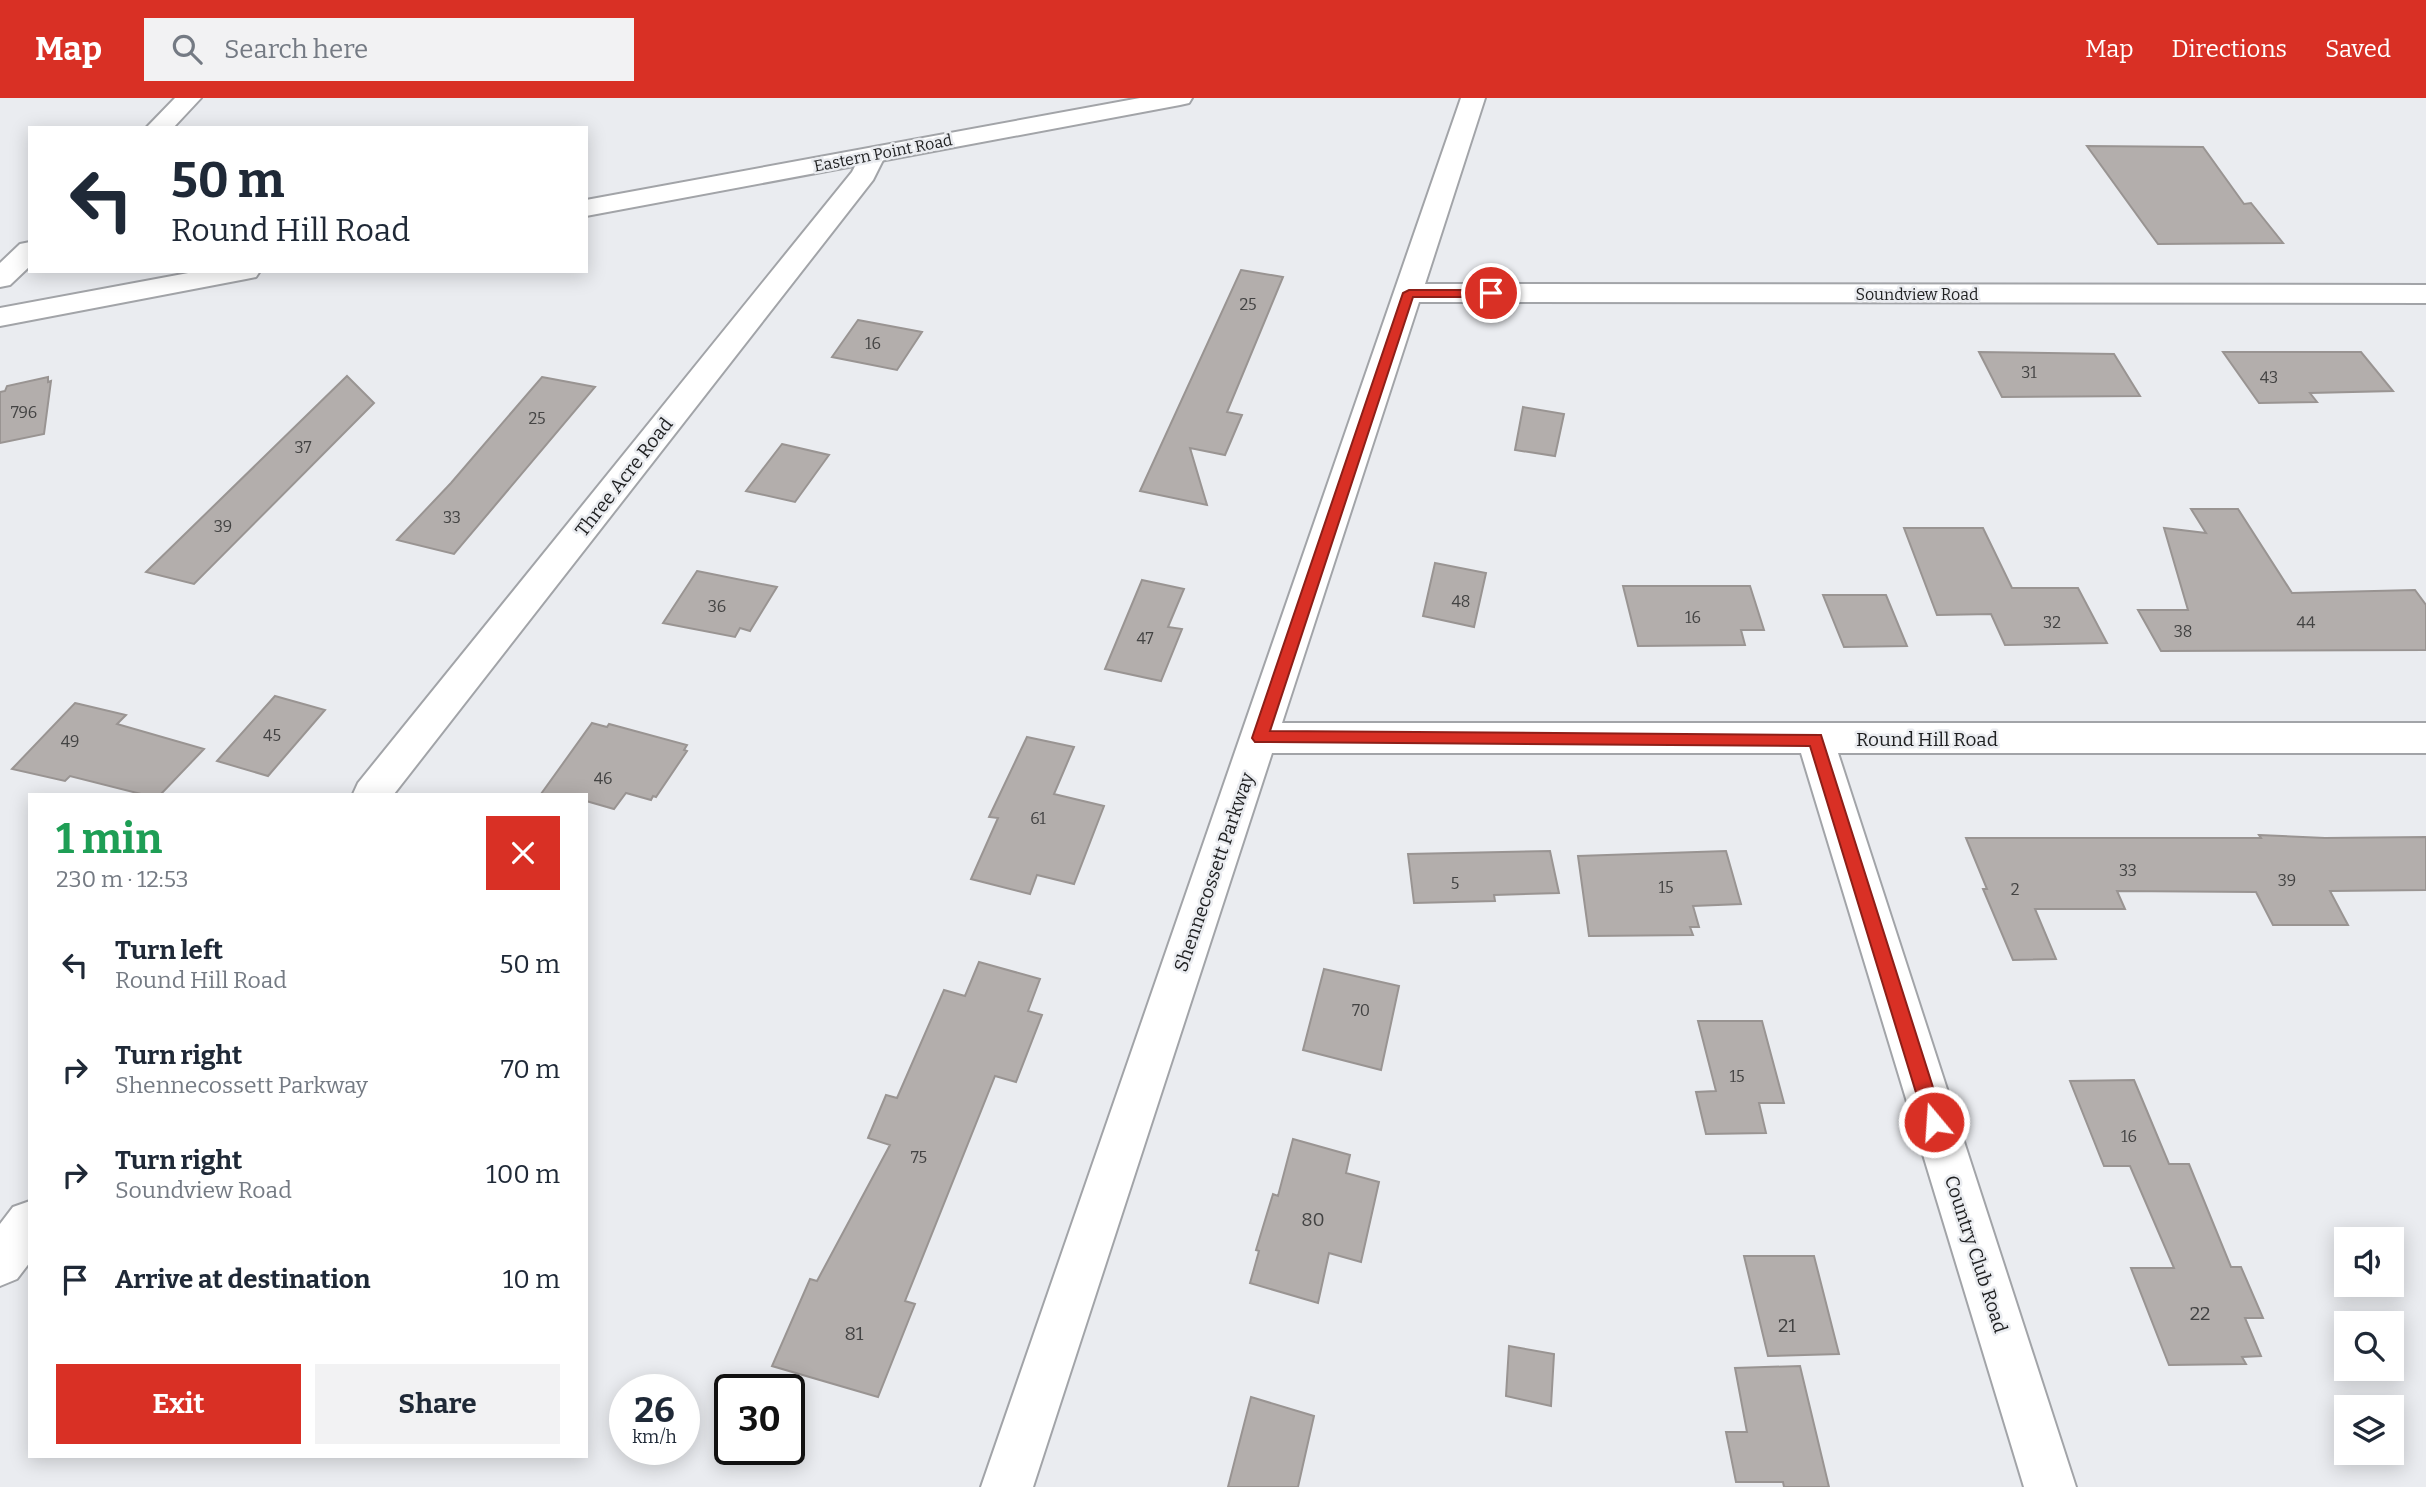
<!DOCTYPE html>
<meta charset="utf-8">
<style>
:root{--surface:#fff;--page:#f2f2f3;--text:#1f2937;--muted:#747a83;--accent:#d93025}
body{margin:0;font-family:Bitter,serif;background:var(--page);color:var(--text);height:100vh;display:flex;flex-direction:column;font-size:26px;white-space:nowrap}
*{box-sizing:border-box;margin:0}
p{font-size:23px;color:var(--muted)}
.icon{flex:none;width:38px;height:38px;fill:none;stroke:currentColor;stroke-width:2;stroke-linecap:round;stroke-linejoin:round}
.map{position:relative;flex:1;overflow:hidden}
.details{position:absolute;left:28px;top:695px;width:560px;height:665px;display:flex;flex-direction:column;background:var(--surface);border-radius:0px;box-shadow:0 4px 18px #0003}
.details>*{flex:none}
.banner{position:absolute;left:28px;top:28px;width:560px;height:147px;border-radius:0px;box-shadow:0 4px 18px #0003;background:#fff;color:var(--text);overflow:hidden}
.controls{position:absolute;left:2334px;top:1129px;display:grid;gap:14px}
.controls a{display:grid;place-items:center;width:70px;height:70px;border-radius:0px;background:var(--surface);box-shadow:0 4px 18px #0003;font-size:35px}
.speed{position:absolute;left:609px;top:1276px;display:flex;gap:14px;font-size:35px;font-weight:700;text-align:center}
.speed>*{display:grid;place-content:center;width:91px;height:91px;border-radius:50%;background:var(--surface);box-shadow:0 4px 18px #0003;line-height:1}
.speed small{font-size:18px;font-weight:400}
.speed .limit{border:4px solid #111;border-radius:10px;background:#fff;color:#111}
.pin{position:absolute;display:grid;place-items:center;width:60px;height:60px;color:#fff;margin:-30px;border:4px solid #fff;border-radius:50%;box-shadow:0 2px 7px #0007}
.me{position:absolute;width:77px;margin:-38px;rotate:342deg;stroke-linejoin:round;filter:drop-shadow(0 0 5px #0008)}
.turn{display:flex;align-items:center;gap:24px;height:147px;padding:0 28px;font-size:32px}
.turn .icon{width:91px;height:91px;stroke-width:2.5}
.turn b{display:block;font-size:49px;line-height:60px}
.round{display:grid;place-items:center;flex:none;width:74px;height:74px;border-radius:0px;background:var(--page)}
.overview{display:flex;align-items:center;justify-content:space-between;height:119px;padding:0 28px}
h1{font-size:42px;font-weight:700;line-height:52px;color:#1e9e55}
.primary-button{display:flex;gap:14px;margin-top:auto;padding:14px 28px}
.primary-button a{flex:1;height:80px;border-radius:0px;background:var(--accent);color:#fff;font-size:28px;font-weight:700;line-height:80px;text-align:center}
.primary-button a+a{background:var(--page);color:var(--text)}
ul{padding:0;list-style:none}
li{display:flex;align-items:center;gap:21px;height:105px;padding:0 28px}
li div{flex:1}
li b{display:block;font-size:26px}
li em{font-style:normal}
header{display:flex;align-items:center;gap:42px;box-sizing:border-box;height:98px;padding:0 35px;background:var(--accent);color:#fff}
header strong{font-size:33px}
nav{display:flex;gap:38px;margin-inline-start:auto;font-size:24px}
.search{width:490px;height:63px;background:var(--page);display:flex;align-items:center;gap:18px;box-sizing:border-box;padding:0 24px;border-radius:0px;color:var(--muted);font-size:26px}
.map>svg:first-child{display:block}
</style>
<header>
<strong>Map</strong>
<div class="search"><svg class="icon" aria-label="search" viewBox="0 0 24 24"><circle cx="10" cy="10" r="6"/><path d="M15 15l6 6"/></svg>Search here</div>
<nav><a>Map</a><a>Directions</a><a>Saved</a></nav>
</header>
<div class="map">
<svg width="2426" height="1389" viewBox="0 0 2426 1389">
<rect width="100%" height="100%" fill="#eaecf0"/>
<path fill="#b3aeac" stroke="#999492" stroke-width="2" d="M 2087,48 L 2203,49 L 2244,106 L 2251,105 L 2283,145 L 2158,146 Z
M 1241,172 L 1283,179 L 1227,314 L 1242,317 L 1225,357 L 1190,350 L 1207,407 L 1140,393 Z
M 858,222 L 922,234 L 897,272 L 832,259 Z
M 1979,254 L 2114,256 L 2140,298 L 2002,299 Z
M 2223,254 L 2361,254 L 2393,293 L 2310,295 L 2317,304 L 2259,305 Z
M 347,278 L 374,305 L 194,486 L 146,474 Z
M 48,279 L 48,284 L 51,283 L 44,336 L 0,345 L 0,294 L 5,293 L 7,288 Z
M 542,279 L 595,289 L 454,456 L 397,442 L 451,385 Z
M 1523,309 L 1564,316 L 1555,358 L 1515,352 Z
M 782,346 L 829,357 L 795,404 L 746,393 Z
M 2191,411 L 2238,411 L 2292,495 L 2415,492 L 2426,507 L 2426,552 L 2161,553 L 2138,512 L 2188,512 L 2164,430 L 2206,435 Z
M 1904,430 L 1983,430 L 2012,490 L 2078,490 L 2107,545 L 2005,547 L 1991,516 L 1937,517 Z
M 1435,465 L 1486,475 L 1474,529 L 1423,518 Z
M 697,473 L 777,489 L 750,533 L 740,530 L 735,539 L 663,525 Z
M 1142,482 L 1184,491 L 1168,529 L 1182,531 L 1161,583 L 1105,571 Z
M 1623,488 L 1750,488 L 1764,532 L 1741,532 L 1745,547 L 1638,548 Z
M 1823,497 L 1886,497 L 1907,548 L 1844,549 Z
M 275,598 L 325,612 L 268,678 L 217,663 Z
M 75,605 L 126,617 L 117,626 L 204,651 L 161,696 L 141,696 L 70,678 L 65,683 L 12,671 Z
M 592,625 L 607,629 L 609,626 L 687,647 L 684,652 L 687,653 L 656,699 L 653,698 L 651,702 L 626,695 L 614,711 L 586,703 L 586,696 L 541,696 Z
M 1027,639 L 1074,649 L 1054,696 L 1104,708 L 1074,786 L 1037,777 L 1030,796 L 971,781 L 998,720 L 989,719 Z
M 2259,737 L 2325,740 L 2426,739 L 2426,792 L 2330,793 L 2348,827 L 2273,827 L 2256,794 L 2117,793 L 2125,811 L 2035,811 L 2056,861 L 2013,862 L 1983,791 L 1987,791 L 1966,740 L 2261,740 Z
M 1550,753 L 1559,795 L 1494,797 L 1495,803 L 1414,805 L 1408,756 Z
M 1726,753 L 1741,806 L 1693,808 L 1699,829 L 1690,829 L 1693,837 L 1589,838 L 1578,758 Z
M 979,864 L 1040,881 L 1028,913 L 1042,917 L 1016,984 L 995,978 L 905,1203 L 915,1206 L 878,1299 L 772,1268 L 810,1181 L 817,1183 L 890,1047 L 868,1040 L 886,997 L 897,1000 L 944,892 L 965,898 Z
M 1324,871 L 1399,888 L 1381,972 L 1303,952 Z
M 1698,923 L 1762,923 L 1784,1005 L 1759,1005 L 1766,1035 L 1706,1036 L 1696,994 L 1716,993 Z
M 2134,982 L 2169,1066 L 2189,1066 L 2231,1169 L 2241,1169 L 2263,1220 L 2245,1220 L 2261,1258 L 2242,1259 L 2246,1266 L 2169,1267 L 2131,1170 L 2174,1170 L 2130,1068 L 2104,1068 L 2070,983 Z
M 1293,1041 L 1350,1057 L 1346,1075 L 1379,1084 L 1361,1164 L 1329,1155 L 1318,1205 L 1250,1185 L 1259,1153 L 1256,1152 L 1273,1096 L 1278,1098 Z
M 1744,1158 L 1814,1158 L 1839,1256 L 1768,1258 Z
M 1509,1248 L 1554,1256 L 1551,1308 L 1506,1298 Z
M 1800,1268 L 1829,1389 L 1784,1389 L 1783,1384 L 1736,1384 L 1726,1334 L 1747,1334 L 1735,1270 Z
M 1251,1299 L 1314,1318 L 1298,1389 L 1228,1389 Z"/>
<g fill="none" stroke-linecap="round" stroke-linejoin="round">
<defs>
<path id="minor" d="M 175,0 L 201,0 L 173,30 L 146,30 Z
M 1461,0 L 1485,0 L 1425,186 L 2426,187 L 2426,205 L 1419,204 L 1282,625 L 2426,625 L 2426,655 L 1838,655 L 2076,1389 L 2024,1389 L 1801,655 L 1272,655 L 1033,1389 L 981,1389 Z
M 872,50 L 881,53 L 885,58 L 873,82 L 394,696 L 353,696 L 358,685 L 852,74 L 863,53 Z
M 30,144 L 30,168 L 10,187 L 0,189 L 0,165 L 20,146 Z
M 30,1103 L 30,1164 L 17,1181 L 0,1188 L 0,1126 L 13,1109 Z"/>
<path id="secondary" d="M 1140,0 L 1192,0 L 1189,5 L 1180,7 L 586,118 L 586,102 Z
M 199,173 L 260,173 L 256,179 L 246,181 L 0,228 L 0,210 Z"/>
</defs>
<use href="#minor" stroke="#a2a4a8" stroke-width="4"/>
<use href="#secondary" stroke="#a2a4a8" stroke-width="4"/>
<use href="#minor" fill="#fff" fill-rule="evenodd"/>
<use href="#secondary" fill="#fff" fill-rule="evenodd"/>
</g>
<path fill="#d93025" stroke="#8d1f18" stroke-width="2" d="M 1409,192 L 1491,192 L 1497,195 L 1491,199 L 1413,199 L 1270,633 L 1821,637 L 1944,1024 L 1941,1031 L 1934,1033 L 1928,1031 L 1925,1024 L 1810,648 L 1255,644 L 1252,640 L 1403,195 Z"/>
<g text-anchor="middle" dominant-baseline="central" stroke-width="5" stroke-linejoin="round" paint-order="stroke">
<g font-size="16" fill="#1e1f20" stroke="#eaecf0">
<text transform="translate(883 55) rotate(-11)">Eastern Point Road</text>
<text x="1917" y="196">Soundview Road</text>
</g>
<g font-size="16" fill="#434343">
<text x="1248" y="206">25</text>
<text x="873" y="245">16</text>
<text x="2029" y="274">31</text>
<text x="2269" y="279">43</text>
<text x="24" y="314">796</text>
<text x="537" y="320">25</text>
<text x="303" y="349">37</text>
<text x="452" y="419">33</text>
<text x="223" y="428">39</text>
<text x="1461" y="503">48</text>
<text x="717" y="508">36</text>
<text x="1693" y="519">16</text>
<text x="2052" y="524">32</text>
<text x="2306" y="524">44</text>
<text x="2183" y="533">38</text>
<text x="1145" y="540">47</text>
<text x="272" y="637">45</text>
<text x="70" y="643">49</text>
<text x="603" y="680">46</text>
<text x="1038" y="720">61</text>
<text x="2128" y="772">33</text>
<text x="2287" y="782">39</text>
<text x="1455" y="785">5</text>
<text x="1666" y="789">15</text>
<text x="2015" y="791">2</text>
<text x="1361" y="912">70</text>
<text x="1737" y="978">15</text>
<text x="2129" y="1038">16</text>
<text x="919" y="1059">75</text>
</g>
<g font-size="19" fill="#1e1f20" stroke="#eaecf0">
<text transform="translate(624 379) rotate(-52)">Three Acre Road</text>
<text x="1927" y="641">Round Hill Road</text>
<text transform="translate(1214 774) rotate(-71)">Shennecossett Parkway</text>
<text transform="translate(1976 1156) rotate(72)">Country Club Road</text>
</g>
<g font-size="19" fill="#434343">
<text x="1313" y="1121">80</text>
<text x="2200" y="1215">22</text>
<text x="1787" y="1227">21</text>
<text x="854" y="1235">81</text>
</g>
</g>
</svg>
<div class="controls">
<a><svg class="icon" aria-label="sound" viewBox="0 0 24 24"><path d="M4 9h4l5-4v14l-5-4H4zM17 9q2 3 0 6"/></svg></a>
<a><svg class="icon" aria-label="search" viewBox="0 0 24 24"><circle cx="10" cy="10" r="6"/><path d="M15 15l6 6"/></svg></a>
<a><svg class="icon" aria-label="layers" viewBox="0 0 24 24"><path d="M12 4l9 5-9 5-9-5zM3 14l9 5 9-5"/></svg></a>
</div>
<div class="speed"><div>26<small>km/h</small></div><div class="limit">30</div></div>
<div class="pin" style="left:1491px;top:195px;background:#d93025"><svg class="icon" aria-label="arrive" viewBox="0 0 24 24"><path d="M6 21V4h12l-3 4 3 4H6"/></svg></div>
<svg class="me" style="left:1934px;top:1024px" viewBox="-20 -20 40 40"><circle r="17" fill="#d93025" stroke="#fff" stroke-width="3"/><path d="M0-11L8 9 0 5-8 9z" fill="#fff"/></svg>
<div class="banner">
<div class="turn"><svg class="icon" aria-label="left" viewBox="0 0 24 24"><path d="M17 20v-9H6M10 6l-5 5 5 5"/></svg><div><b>50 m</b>Round Hill Road</div></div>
</div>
<section class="details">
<div class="overview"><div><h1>1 min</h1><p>230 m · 12:53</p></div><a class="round" style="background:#d93025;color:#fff"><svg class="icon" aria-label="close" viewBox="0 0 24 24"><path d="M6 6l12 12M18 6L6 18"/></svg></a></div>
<ul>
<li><svg class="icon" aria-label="left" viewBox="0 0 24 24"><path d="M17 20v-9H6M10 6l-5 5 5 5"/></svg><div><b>Turn left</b><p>Round Hill Road</p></div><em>50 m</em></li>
<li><svg class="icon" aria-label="right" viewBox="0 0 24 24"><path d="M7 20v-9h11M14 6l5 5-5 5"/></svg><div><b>Turn right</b><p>Shennecossett Parkway</p></div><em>70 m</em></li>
<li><svg class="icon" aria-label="right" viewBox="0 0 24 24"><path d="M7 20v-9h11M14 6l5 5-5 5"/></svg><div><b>Turn right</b><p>Soundview Road</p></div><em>100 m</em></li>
<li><svg class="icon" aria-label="arrive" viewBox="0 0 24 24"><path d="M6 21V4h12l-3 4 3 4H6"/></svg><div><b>Arrive at destination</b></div><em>10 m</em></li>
</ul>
<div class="primary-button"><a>Exit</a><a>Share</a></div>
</section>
</div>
